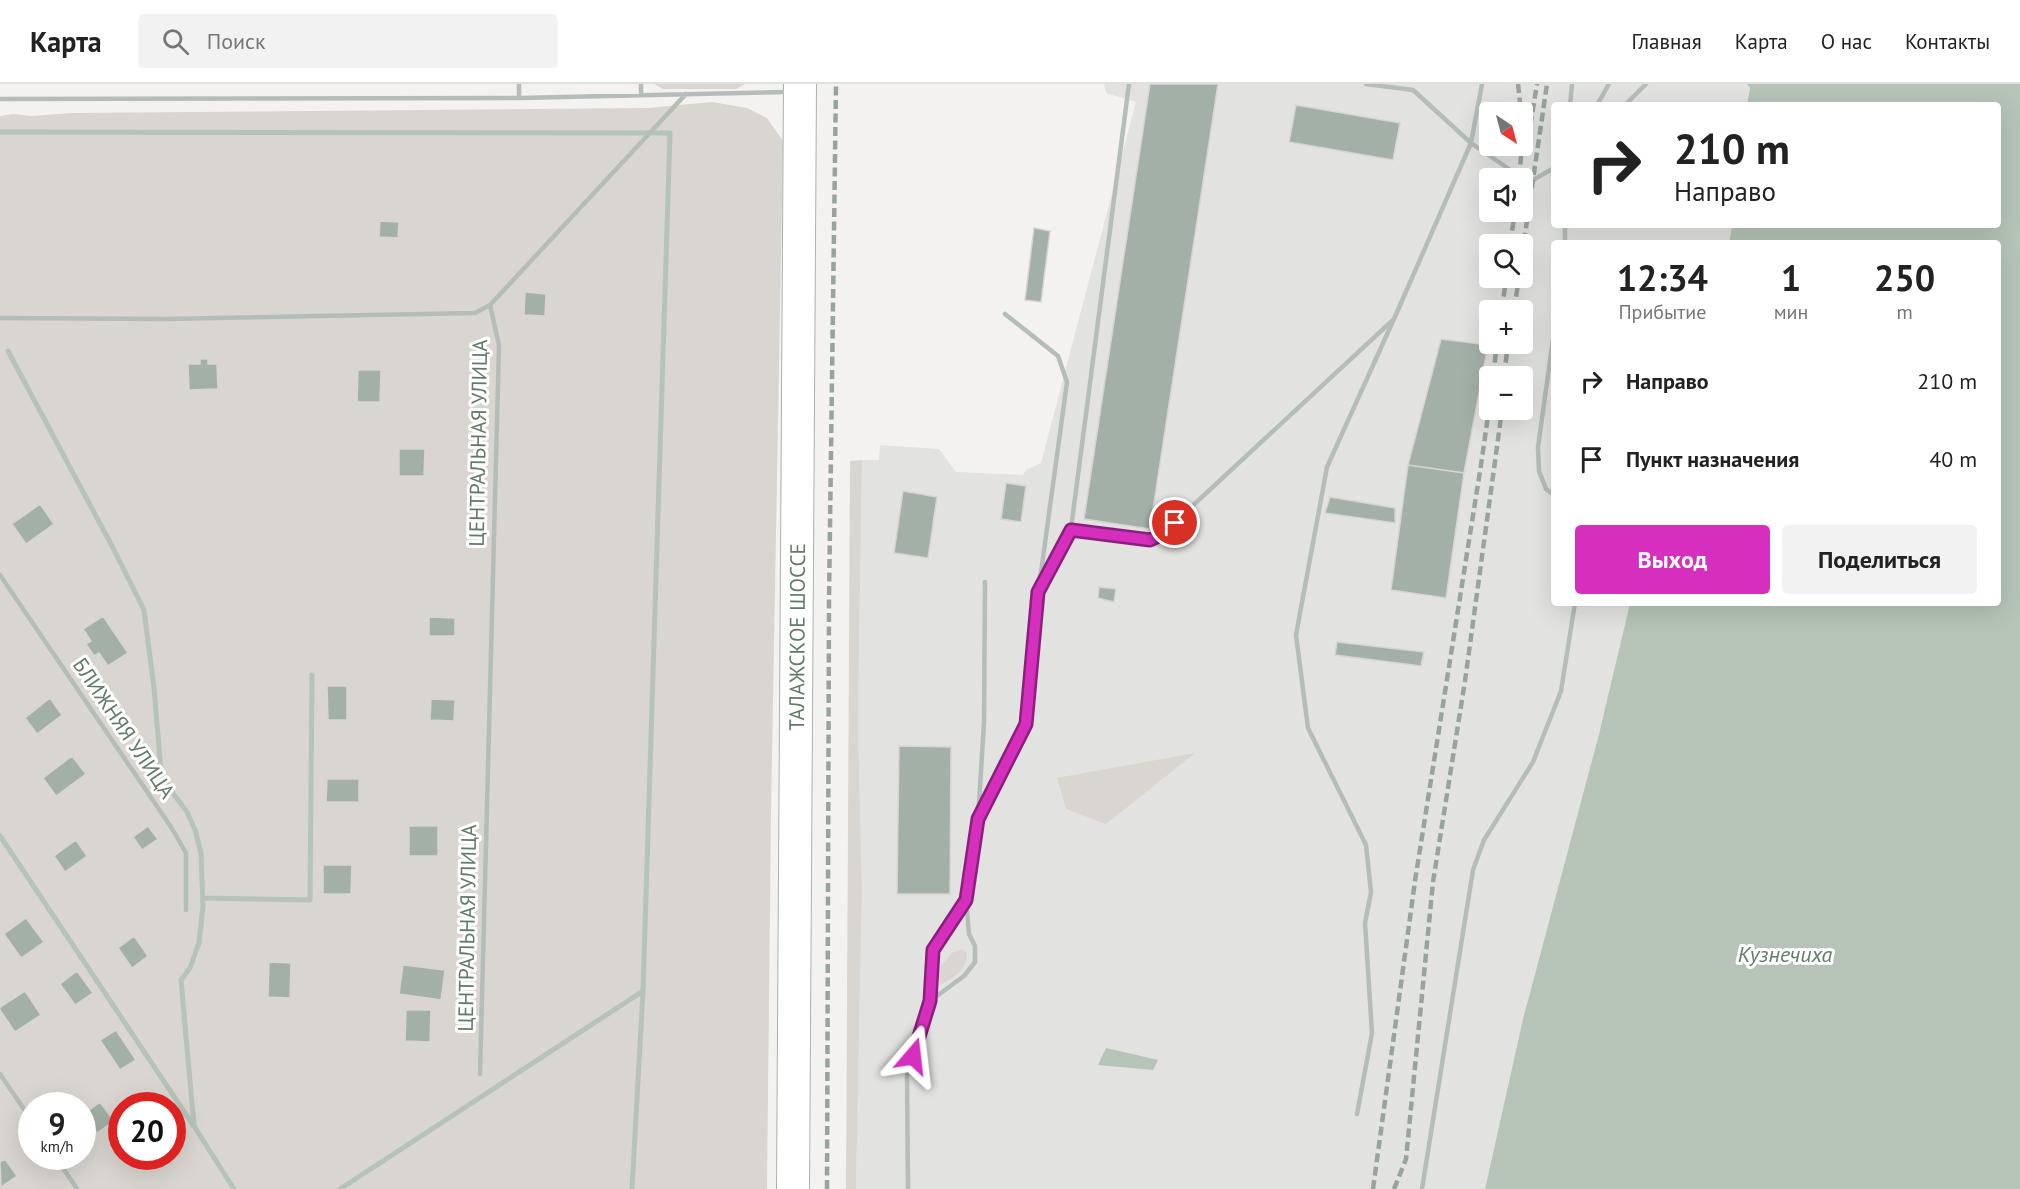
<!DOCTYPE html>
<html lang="ru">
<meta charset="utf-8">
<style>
:root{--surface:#fff;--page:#f2f2f2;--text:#222;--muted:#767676;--line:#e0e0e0;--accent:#d62fbe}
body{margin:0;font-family:"PT Sans",sans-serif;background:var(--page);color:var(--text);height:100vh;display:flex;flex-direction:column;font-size:22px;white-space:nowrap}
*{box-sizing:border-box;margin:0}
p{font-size:20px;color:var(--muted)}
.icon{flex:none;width:33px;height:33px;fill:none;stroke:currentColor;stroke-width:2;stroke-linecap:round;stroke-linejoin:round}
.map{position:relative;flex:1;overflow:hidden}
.side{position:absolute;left:1551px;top:156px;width:450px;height:366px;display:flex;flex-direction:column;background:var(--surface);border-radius:6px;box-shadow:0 6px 24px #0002}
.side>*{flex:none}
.banner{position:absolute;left:1551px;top:18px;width:450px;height:126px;border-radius:6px;box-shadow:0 6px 24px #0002;background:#fff;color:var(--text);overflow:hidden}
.needle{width:39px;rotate:144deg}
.fabs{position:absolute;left:1479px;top:18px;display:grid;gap:12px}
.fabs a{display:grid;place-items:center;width:54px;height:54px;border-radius:6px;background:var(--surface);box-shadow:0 6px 24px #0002;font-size:30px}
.speed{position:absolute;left:18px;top:1008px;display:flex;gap:12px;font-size:30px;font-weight:700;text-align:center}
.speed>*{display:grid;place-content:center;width:78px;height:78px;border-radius:50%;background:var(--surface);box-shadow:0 6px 24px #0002;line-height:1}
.speed small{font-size:15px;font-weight:400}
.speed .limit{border:9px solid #d22;background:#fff;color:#111}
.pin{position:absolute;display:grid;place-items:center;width:51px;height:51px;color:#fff;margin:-26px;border:3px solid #fff;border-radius:50%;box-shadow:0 2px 6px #0007}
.me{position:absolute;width:66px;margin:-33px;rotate:17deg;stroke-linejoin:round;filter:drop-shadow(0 0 4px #0008)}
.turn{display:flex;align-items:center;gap:21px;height:126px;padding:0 24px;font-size:27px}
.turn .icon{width:78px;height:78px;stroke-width:2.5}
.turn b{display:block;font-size:42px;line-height:51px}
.eta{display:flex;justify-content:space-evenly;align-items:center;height:102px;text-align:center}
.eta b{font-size:36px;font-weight:700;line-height:42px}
.cta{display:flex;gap:12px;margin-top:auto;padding:12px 24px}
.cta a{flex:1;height:69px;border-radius:6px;background:var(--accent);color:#fff;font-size:24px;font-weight:700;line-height:69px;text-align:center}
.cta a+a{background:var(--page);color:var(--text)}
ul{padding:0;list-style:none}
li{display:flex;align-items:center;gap:18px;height:78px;padding:0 24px}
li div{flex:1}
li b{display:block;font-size:22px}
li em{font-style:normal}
header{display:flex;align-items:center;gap:36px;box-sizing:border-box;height:84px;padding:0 30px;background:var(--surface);border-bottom:2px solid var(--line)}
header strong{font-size:28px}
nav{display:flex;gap:33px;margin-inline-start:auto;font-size:21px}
.search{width:420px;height:54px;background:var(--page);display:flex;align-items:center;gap:15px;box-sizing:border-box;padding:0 21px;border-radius:6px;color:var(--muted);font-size:22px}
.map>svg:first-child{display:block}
</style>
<header>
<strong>Карта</strong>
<div class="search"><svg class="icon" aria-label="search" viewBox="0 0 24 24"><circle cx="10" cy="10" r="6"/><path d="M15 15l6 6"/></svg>Поиск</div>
<nav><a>Главная</a><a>Карта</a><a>О нас</a><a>Контакты</a></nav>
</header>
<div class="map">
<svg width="2020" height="1105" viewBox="0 0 2020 1105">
<rect width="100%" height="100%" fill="#f4f1f1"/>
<path fill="#e2e2e1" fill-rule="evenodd" d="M 1104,0 L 1747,0 L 1750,4 L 1747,21 L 1554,21 L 1554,141 L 1732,141 L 1729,159 L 1554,159 L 1554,519 L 1630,519 L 1599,650 L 1523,935 L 1485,1105 L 856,1105 L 862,807 L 858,637 L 862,376 L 879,376 L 880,361 L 939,365 L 956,388 L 1023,391 L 1026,386 L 1041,379 L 1136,18 L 1106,9 ZM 1490,28 L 1522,28 L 1522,62 L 1490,62 ZM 1490,94 L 1522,94 L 1522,128 L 1490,128 ZM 1490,160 L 1522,160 L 1522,194 L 1490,194 ZM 1490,226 L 1522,226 L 1522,260 L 1490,260 ZM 1490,292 L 1522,292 L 1522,326 L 1490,326 Z"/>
<path fill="#d9d5d0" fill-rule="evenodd" d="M 654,0 L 745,0 L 736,5 L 663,5 Z
M 712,18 L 747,24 L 767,34 L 783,57 L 771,728 L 767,1105 L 0,1105 L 0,32 L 13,30 L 32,32 L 71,29 L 649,24 ZM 32,1022 L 82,1022 L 82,1072 L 32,1072 ZM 122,1022 L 172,1022 L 172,1072 L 122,1072 Z
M 862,376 L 858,637 L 862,807 L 856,1105 L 846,1105 L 850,377 Z
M 1195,669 L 1106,740 L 1066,725 L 1057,694 Z
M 962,865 L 967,869 C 966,887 955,893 940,901 L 939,885 L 952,869 Z"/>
<path fill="#b5c4b7" d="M 1747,0 L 2020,0 L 2020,1105 L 1485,1105 L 1523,935 L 1599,650 L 1630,519 L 1998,519 L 1998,159 L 1729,159 L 1732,141 L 1998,141 L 1998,21 L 1747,21 L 1750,4 Z
M 1106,964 L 1158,976 L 1153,986 L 1098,981 Z"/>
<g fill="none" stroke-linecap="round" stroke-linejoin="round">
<path stroke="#b5c4b7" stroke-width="5" d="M 0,48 L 670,49 L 643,907 L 632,1105
M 8,267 L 113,464 L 144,526 L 154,604 L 161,687 L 169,704 L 187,728 L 195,746 L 201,769 L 203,823 L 199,859 L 190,884 L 181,896 L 194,1042 L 234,1105
M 0,752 L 193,1041
M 203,814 L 310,816 L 312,591
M 340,1105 L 643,907"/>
</g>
<path fill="#a3b0a7" stroke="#d6d4d4" stroke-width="1.5" d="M 1150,0 L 1218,0 L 1150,445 L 1084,435 Z
M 1296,21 L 1400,39 L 1393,76 L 1289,58 Z
M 380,137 L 399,138 L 398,154 L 379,153 Z
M 1034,144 L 1050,147 L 1041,218 L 1025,216 Z
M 525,208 L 546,210 L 545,232 L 524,231 Z
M 1441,255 L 1488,261 L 1464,389 L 1408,381 Z
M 200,275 L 208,275 L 208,280 L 217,280 L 218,305 L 189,306 L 188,280 L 200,280 Z
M 358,286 L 381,286 L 380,318 L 357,318 Z
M 399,365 L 425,365 L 424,392 L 399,392 Z
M 1408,381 L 1464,389 L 1446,514 L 1391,506 Z
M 1006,399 L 1026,402 L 1021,438 L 1001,435 Z
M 903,407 L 937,413 L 928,474 L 894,469 Z
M 1330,413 L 1395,424 L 1395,439 L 1325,429 Z
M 40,420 L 54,440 L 26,460 L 12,440 Z
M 1099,503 L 1116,505 L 1114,518 L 1098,514 Z
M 103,532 L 128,569 L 108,582 L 99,569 L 94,572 L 86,560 L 91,557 L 83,545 Z
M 429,533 L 455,534 L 455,552 L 429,552 Z
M 1337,558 L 1424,568 L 1421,582 L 1335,571 Z
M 327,602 L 347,602 L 347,636 L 328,636 Z
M 50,614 L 62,631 L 37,650 L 25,634 Z
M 431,615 L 455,616 L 454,637 L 430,636 Z
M 899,662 L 951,663 L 950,810 L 897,810 Z
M 72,672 L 86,690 L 56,712 L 43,694 Z
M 327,695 L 359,695 L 359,718 L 326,718 Z
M 148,742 L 158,755 L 142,766 L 133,753 Z
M 409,742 L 438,742 L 438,772 L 409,772 Z
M 76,756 L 87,772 L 65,788 L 54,772 Z
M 323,781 L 352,781 L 351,810 L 323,810 Z
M 26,834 L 44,858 L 21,874 L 4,850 Z
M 134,852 L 148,872 L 132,884 L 118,864 Z
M 269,878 L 291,879 L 290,914 L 268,913 Z
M 403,881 L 445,886 L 441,916 L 399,910 Z
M 77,887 L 93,909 L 75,921 L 60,900 Z
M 25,907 L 41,931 L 15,948 L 0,926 L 0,923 Z
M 406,926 L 431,926 L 430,958 L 405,957 Z
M 116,946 L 136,976 L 120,986 L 100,956 Z
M 159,1012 L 166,1022 L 145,1022 Z
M 100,1018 L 114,1037 L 97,1049 L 84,1030 Z
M 5,1075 L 17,1092 L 1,1103 L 0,1078 Z"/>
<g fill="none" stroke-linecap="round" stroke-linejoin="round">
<defs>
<g id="primary">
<path id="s1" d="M 793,1105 L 800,0"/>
</g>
</defs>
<use href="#primary" stroke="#a9b3ac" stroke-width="34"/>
<path stroke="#b4bdb8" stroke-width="4.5" d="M 641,0 L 641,10
M 1366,0 L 1413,6 L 1471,59 L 1522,94
M 519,14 L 519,0
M 0,15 L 519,14 L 789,8
M 1570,21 L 1572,0
M 1597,21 L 1609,0
M 1625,21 L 1646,0
M 1522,95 L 1533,96 L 1554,84
M 1565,159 L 1565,141
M 490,221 L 686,10
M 0,234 L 166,235 L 475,229 L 490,221 L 499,261 L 480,990
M 1554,248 L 1538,363 L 1539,387 L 1546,405 L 1554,411
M 1071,445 L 1150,456 L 1161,451 L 1394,235 L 1471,59 L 1482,0
M 0,491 L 171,743 L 186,769 L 186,826
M 1040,505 L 1071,445 L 1129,0
M 979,733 L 1026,640 L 1039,503 L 1067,298 L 1058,272 L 1005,230
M 930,917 L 964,892 L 975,878 L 975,862 L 969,850 L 966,816
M 0,990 L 32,1037
M 1357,1030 L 1372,949 L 1365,839 L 1371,808 L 1366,761 L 1308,644 L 1296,551 L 1327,383 L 1394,235
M 55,1072 L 77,1105
M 908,1105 L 907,991 L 930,917 L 933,866 L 966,816 L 978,735 L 984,639 L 985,498
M 1422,1105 L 1473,786 L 1484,756 L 1533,678 L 1561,607 L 1575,519"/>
<use href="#primary" stroke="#fff" stroke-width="32"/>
<path stroke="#97a49c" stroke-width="4.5" stroke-dasharray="9 4.5" stroke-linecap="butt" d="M 1518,0 L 1521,28
M 1526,68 L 1537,0
M 1519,94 L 1522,62
M 1510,160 L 1515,128
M 1522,171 L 1547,0
M 1502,226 L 1506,194
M 1514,226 L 1519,194
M 1493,292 L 1497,260
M 1504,292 L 1508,260
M 827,1105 L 829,516 L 836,0
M 1373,1105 L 1415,797 L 1481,381 L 1490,318
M 1394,1105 L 1406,1075 L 1433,798 L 1465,597 L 1502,326"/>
</g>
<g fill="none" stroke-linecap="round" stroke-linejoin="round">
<defs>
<path id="route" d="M 913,972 L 930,917 L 933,866 L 966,816 L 978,735 L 1026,640 L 1038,508 L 1071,446 L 1150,456 L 1161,451 L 1175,439"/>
</defs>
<use href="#route" stroke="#8b1f7c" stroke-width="15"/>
<use href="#route" stroke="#d62fbe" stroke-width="10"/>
</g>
<g text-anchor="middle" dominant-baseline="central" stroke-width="6" stroke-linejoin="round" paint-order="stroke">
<g font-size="21" fill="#617a6a" stroke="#fff">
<text transform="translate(478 359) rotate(-89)">ЦЕНТРАЛЬНАЯ УЛИЦА</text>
<text stroke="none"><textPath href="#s1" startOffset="552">ТАЛАЖСКОЕ ШОССЕ</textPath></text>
<text transform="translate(124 644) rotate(56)">БЛИЖНЯЯ УЛИЦА</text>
<text transform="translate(467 844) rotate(-89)">ЦЕНТРАЛЬНАЯ УЛИЦА</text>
</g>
<g font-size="22" font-style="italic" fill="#617d67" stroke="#fff">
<text x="1785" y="870">Кузнечиха</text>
</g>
</g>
</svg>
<div class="fabs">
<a><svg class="needle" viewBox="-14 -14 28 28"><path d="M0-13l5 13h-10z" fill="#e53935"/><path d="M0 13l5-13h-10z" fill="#767676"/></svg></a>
<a><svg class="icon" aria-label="sound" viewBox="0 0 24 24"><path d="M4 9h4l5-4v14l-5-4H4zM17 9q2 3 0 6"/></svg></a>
<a><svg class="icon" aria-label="search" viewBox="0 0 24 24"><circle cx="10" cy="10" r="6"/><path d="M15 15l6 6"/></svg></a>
<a>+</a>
<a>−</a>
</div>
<div class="speed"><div>9<small>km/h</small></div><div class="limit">20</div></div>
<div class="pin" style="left:1175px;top:439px;background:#d93025"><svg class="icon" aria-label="arrive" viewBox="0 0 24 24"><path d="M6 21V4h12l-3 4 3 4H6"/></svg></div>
<svg class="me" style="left:913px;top:972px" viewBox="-20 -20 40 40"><path d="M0-17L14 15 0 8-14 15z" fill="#d62fbe" stroke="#fff" stroke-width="4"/></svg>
<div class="banner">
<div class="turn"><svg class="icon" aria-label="right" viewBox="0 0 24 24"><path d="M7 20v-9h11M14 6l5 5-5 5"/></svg><div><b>210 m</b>Направо</div></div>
</div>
<section class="side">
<div class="eta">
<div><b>12:34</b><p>Прибытие</p></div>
<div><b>1</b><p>мин</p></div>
<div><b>250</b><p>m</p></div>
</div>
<ul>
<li><svg class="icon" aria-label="right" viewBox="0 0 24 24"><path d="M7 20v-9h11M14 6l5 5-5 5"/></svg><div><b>Направо</b></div><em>210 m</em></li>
<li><svg class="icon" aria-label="arrive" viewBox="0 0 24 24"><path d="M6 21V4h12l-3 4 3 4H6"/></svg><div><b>Пункт назначения</b></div><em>40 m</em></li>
</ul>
<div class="cta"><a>Выход</a><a>Поделиться</a></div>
</section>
</div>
